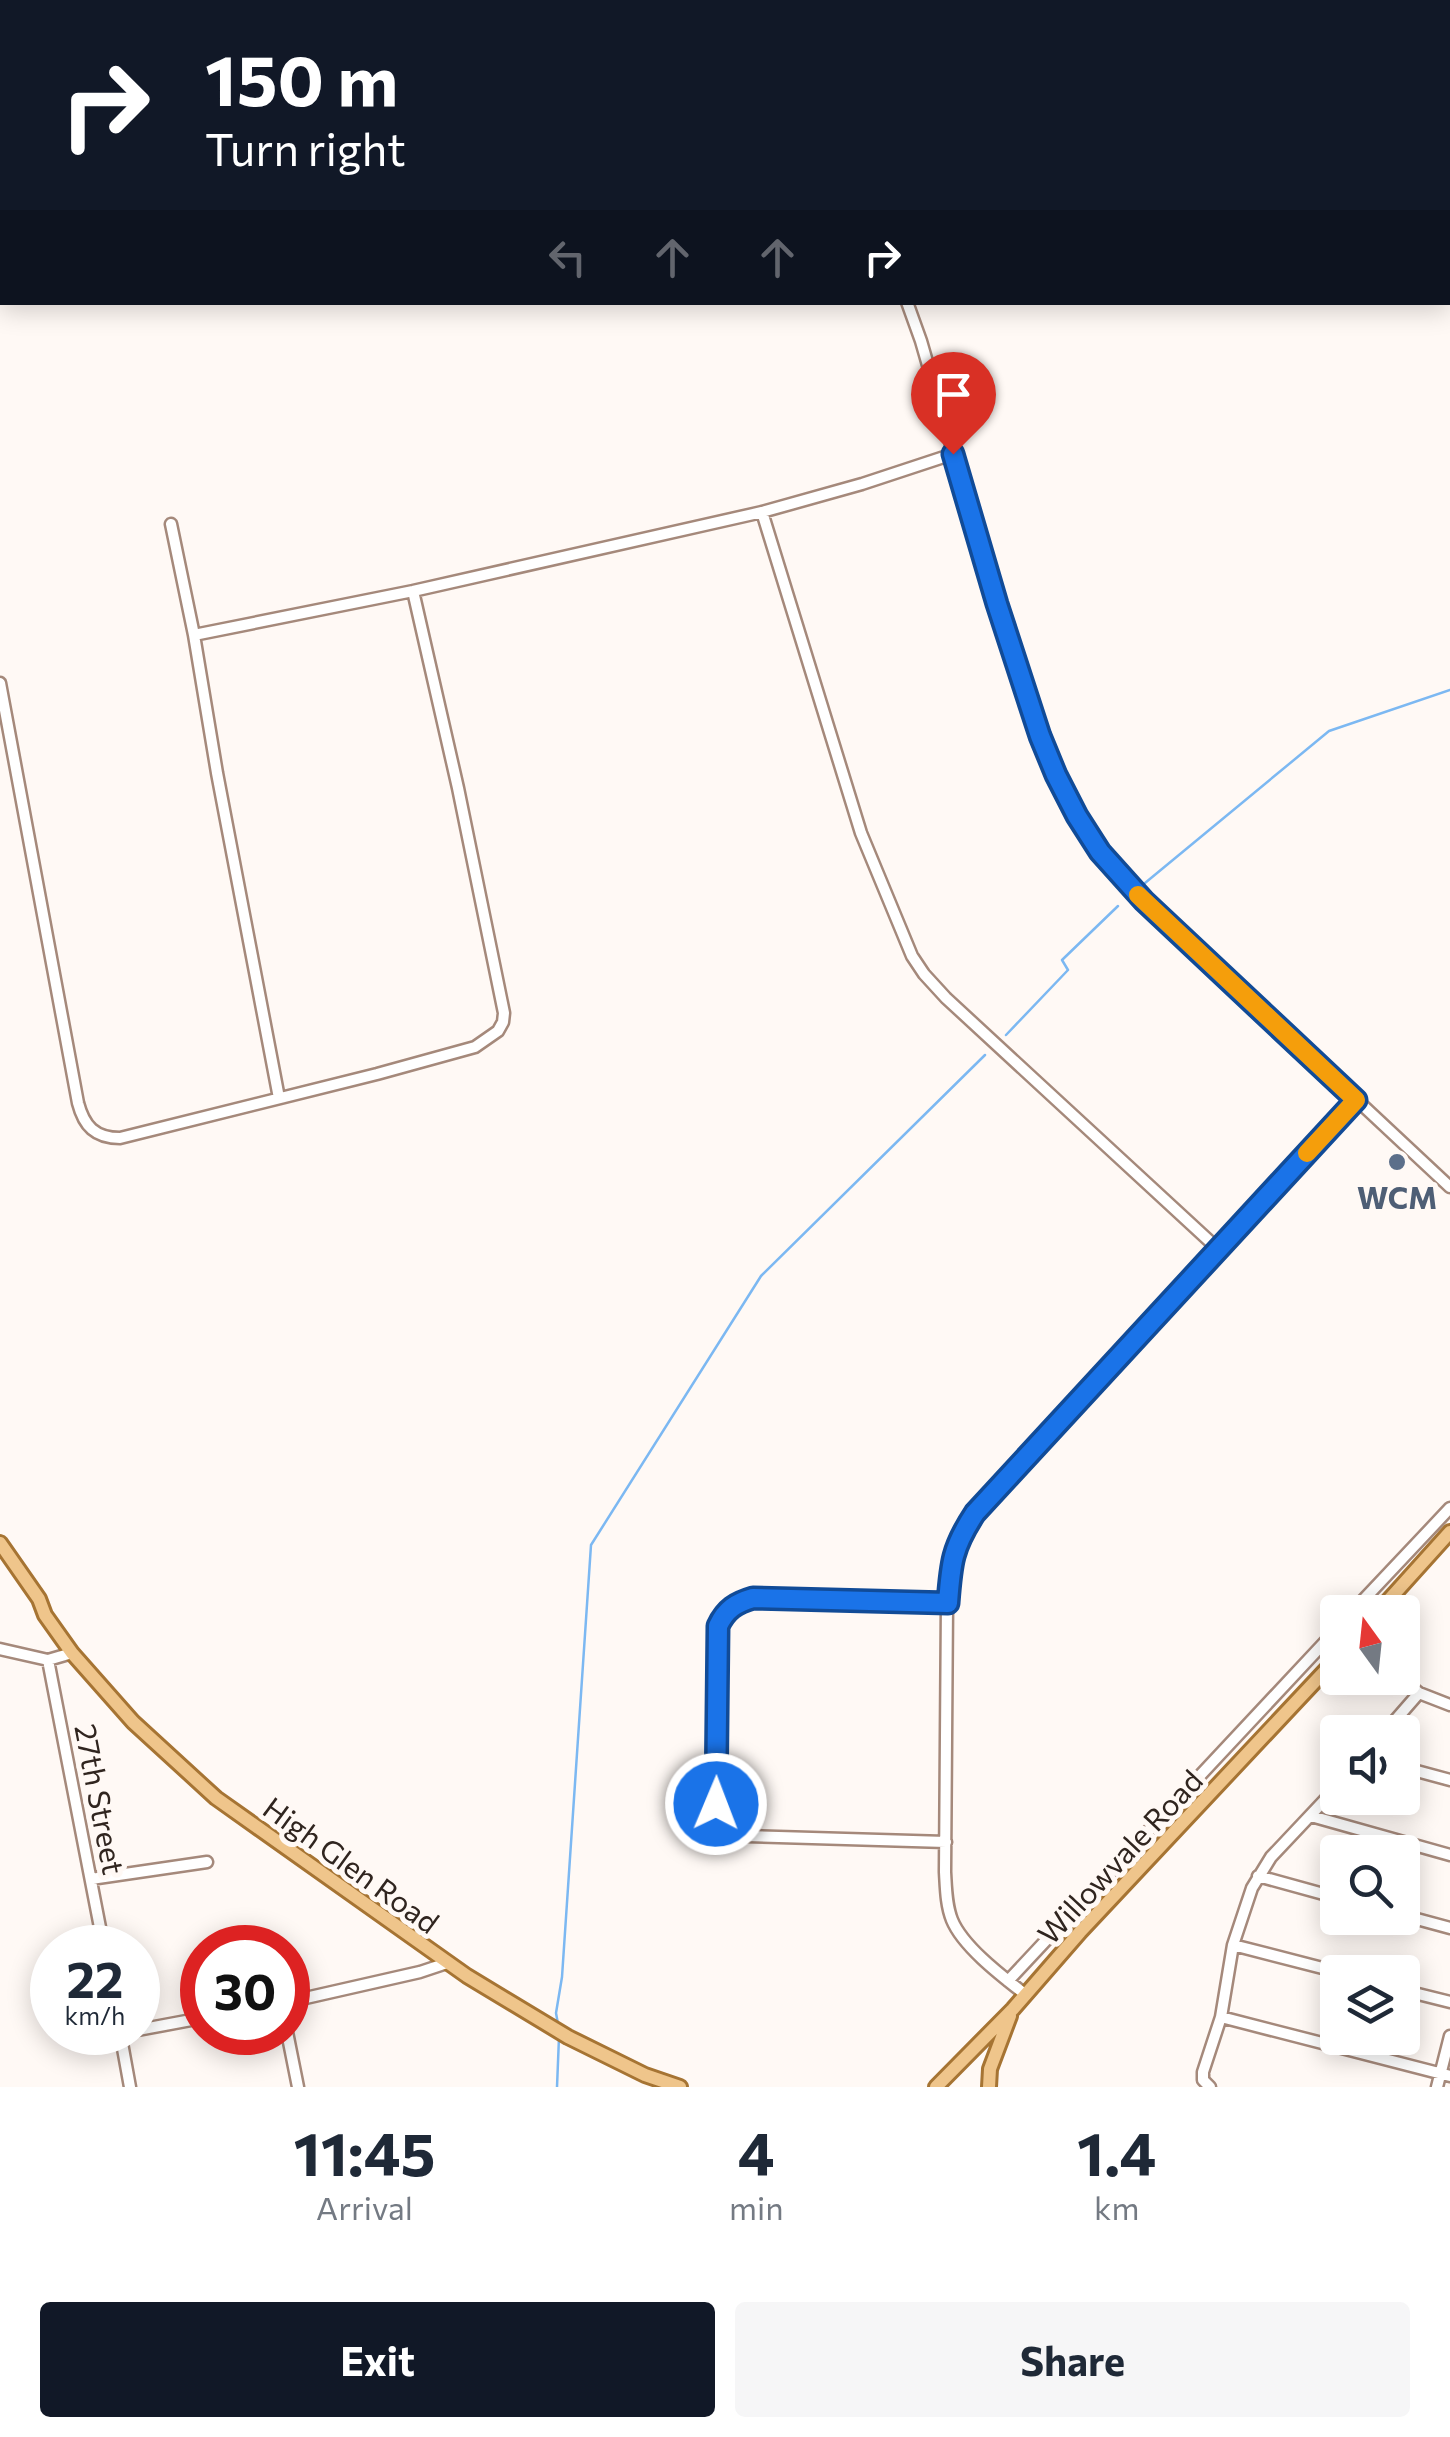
<!DOCTYPE html>
<style>
:root{--surface:#fff;--page:#f6f6f7;--text:#1f2937;--muted:#747a83;--accent:#111827}
body{margin:0;font-family:Commissioner,sans-serif;background:var(--page);color:var(--text);height:100vh;display:flex;flex-direction:column;font-size:38px;white-space:nowrap}
*{box-sizing:border-box;margin:0}
p{font-size:32px;color:var(--muted)}
.icon{flex:none;width:55px;height:55px;fill:none;stroke:currentColor;stroke-width:2;stroke-linecap:round;stroke-linejoin:round}
.map{position:relative;height:2087px;overflow:hidden}
.side{display:flex;flex-direction:column;background:var(--surface);flex:1}
.side>*{flex:none}
.hud{position:absolute;left:0px;top:0px;width:1450px;height:305px;box-shadow:0 5px 25px #0003;background:#111827;color:#fff;overflow:hidden}
.needle{width:65px;rotate:345deg}
.tools{position:absolute;left:1320px;top:1595px;display:grid;gap:20px}
.tools a{display:grid;place-items:center;width:100px;height:100px;border-radius:10px;background:var(--surface);box-shadow:0 5px 25px #0003;font-size:50px}
.speed{position:absolute;left:30px;top:1925px;display:flex;gap:20px;font-size:50px;font-weight:700;text-align:center}
.speed>*{display:grid;place-content:center;width:130px;height:130px;border-radius:50%;background:var(--surface);box-shadow:0 5px 25px #0003;line-height:1}
.speed small{font-size:25px;font-weight:400}
.speed .limit{border:15px solid #d22;background:#fff;color:#111}
.pin{position:absolute;display:grid;place-items:center;width:85px;height:85px;color:#fff;margin:-102px -42px;border-radius:50% 50% 50% 0;rotate:-45deg;box-shadow:0 0 10px #0007}
.pin .icon{rotate:45deg}
.me{position:absolute;width:110px;margin:-55px;rotate:1deg;stroke-linejoin:round;filter:drop-shadow(0 0 8px #0008)}
.turn{display:flex;align-items:center;gap:35px;height:210px;padding:0 40px;font-size:45px}
.turn .icon{width:130px;height:130px;stroke-width:2.5}
.turn b{display:block;font-size:70px;line-height:85px}
.lanes{display:flex;align-items:center;height:95px;padding:0 40px;background:#0003;justify-content:center;gap:50px;direction:ltr}
.lanes .off{opacity:.35}
.eta{display:flex;justify-content:space-evenly;align-items:center;height:170px;text-align:center}
.eta b{font-size:60px;font-weight:700;line-height:70px}
.cta{display:flex;gap:20px;margin-top:auto;padding:20px 40px}
.cta a{flex:1;height:115px;border-radius:10px;background:var(--accent);color:#fff;font-size:40px;font-weight:700;line-height:115px;text-align:center}
.cta a+a{background:var(--page);color:var(--text)}
.map>svg:first-child{display:block}
</style>
<div class="map">
<svg width="1450" height="2087" viewBox="0 0 1450 2087">
<rect width="100%" height="100%" fill="#fff9f5"/>
<g fill="none" stroke-linecap="round" stroke-linejoin="round">
<path stroke="#7cb8f2" stroke-width="2.5" d="M 1145,883 L 1329,731 L 1450,690
M 1006,1035 L 1068,970 L 1062,960 L 1118,906
M 558,2024 L 556,2013 L 562,1977 L 591,1545 L 761,1276 L 985,1055
M 557,2087 L 559,2037"/>
<defs>
<path id="minor" d="M 809,0 L 810,2
M 907,302 L 921,341 L 997,604 L 1040,736 L 1055,775 L 1077,816 L 1100,852 L 1144,901 L 1450,1187
M 762,512 L 861,833 L 912,956 L 924,974 L 946,998 L 1218,1249
M 171,524 L 194,635 L 217,773 L 279,1098
M 194,635 L 413,591 L 762,512 L 862,484 L 953,454
M 0,683 L 78,1103 C 84,1126 95,1138 120,1138 L 377,1074 L 475,1047 L 498,1031 L 503,1022 L 504,1013 L 458,788 L 413,591
M 1352,1612 L 1450,1508
M 0,1649 L 48,1660 L 72,1653
M 48,1660 L 104,1948
M 1400,1678 L 1419,1693 L 1450,1705
M 1385,1732 L 1419,1693
M 1402,1767 L 1450,1780
M 1311,1816 L 1450,1855
M 946,1842 L 746,1836 C 728,1832 721,1822 716,1804 L 718,1625 C 726,1609 736,1603 753,1598 L 947,1603
M 1258,1876 L 1338,1898
M 91,1879 L 207,1862
M 1402,1915 L 1450,1928
M 1233,1945 L 1338,1972
M 1008,1981 L 1338,1628
M 1402,1990 L 1450,2002
M 1026,1995 C 1003,1977 963,1947 952,1920 C 946,1905 946,1888 945,1872 L 947,1603 L 952,1556 L 960,1537 L 975,1513 L 1356,1099
M 288,2002 L 420,1972 L 447,1963
M 1221,2017 L 1450,2076
M 138,2030 L 202,2018
M 120,2032 L 130,2087
M 287,2032 L 298,2087
M 1210,2087 L 1203,2080 L 1203,2072 L 1221,2017 L 1233,1945 L 1252,1888 L 1271,1857 L 1338,1786
M 1437,2087 L 1450,2036"/>
<path id="major" d="M 0,1543 L 39,1599 L 45,1615 L 72,1653 L 133,1722 L 216,1798 L 467,1976 L 568,2037 L 645,2075 L 680,2087
M 1378,1612 L 1450,1532
M 936,2087 L 1013,2009 L 1080,1932 L 1338,1657
M 989,2087 L 990,2069 L 1010,2016"/>
</defs>
<use href="#minor" stroke="#a5897b" stroke-width="15"/>
<use href="#major" stroke="#a67433" stroke-width="18"/>
<use href="#minor" stroke="#fff" stroke-width="10"/>
<use href="#major" stroke="#efc58b" stroke-width="12"/>
</g>
<g fill="none" stroke-linecap="round" stroke-linejoin="round">
<defs>
<path id="route" d="M 716,1804 L 718,1626 C 726,1609 736,1603 753,1598 L 948,1603 C 951,1563 952,1548 975,1513 L 1356,1100 L 1144,901 L 1100,852 L 1077,816 L 1056,775 L 1040,736 L 997,604 L 953,454"/>
</defs>
<use href="#route" stroke="#114b97" stroke-width="25"/>
<use href="#route" stroke="#1a73e8" stroke-width="18"/>
<path stroke="#f59e0b" stroke-width="18" d="M 1138,895 L 1356,1100 L 1307,1153"/>
</g>
<circle fill="#5c6f8a" stroke="#fff9f5" stroke-width="4" cx="1397" cy="1162" r="10"/>
<g text-anchor="middle" dominant-baseline="central" stroke-width="10" stroke-linejoin="round" paint-order="stroke">
<g font-size="30" font-weight="bold" fill="#4e5e75" stroke="#fff9f5">
<text x="1397" y="1196">WCM</text>
</g>
<g font-size="30" fill="#30251f" stroke="#fff9f5">
<text transform="translate(101 1799) rotate(79)">27th Street</text>
<text transform="translate(1119 1856) rotate(-47)">Willowvale Road</text>
<text transform="translate(352 1864) rotate(36)">High Glen Road</text>
</g>
</g>
</svg>
<div class="tools">
<a><svg class="needle" viewBox="-14 -14 28 28"><path d="M0-13l5 13h-10z" fill="#e53935"/><path d="M0 13l5-13h-10z" fill="#747a83"/></svg></a>
<a><svg class="icon" aria-label="sound" viewBox="0 0 24 24"><path d="M4 9h4l5-4v14l-5-4H4zM17 9q2 3 0 6"/></svg></a>
<a><svg class="icon" aria-label="search" viewBox="0 0 24 24"><circle cx="10" cy="10" r="6"/><path d="M15 15l6 6"/></svg></a>
<a><svg class="icon" aria-label="layers" viewBox="0 0 24 24"><path d="M12 4l9 5-9 5-9-5zM3 14l9 5 9-5"/></svg></a>
</div>
<div class="speed"><div>22<small>km/h</small></div><div class="limit">30</div></div>
<div class="pin" style="left:953px;top:454px;background:#d93025"><svg class="icon" aria-label="arrive" viewBox="0 0 24 24"><path d="M6 21V4h12l-3 4 3 4H6"/></svg></div>
<svg class="me" style="left:716px;top:1804px" viewBox="-20 -20 40 40"><circle r="17" fill="#1a73e8" stroke="#fff" stroke-width="3"/><path d="M0-11L8 9 0 5-8 9z" fill="#fff"/></svg>
<div class="hud">
<div class="turn"><svg class="icon" aria-label="right" viewBox="0 0 24 24"><path d="M7 20v-9h11M14 6l5 5-5 5"/></svg><div><b>150 m</b>Turn right</div></div>
<div class="lanes"><svg class="icon off" aria-label="left" viewBox="0 0 24 24"><path d="M17 20v-9H6M10 6l-5 5 5 5"/></svg><svg class="icon off" aria-label="ahead" viewBox="0 0 24 24"><path d="M12 20V5M6 11l6-6 6 6"/></svg><svg class="icon off" aria-label="ahead" viewBox="0 0 24 24"><path d="M12 20V5M6 11l6-6 6 6"/></svg><svg class="icon" aria-label="right" viewBox="0 0 24 24"><path d="M7 20v-9h11M14 6l5 5-5 5"/></svg></div>
</div>
</div>
<section class="side">
<div class="eta">
<div><b>11:45</b><p>Arrival</p></div>
<div><b>4</b><p>min</p></div>
<div><b>1.4</b><p>km</p></div>
</div>
<div class="cta"><a>Exit</a><a>Share</a></div>
</section>
